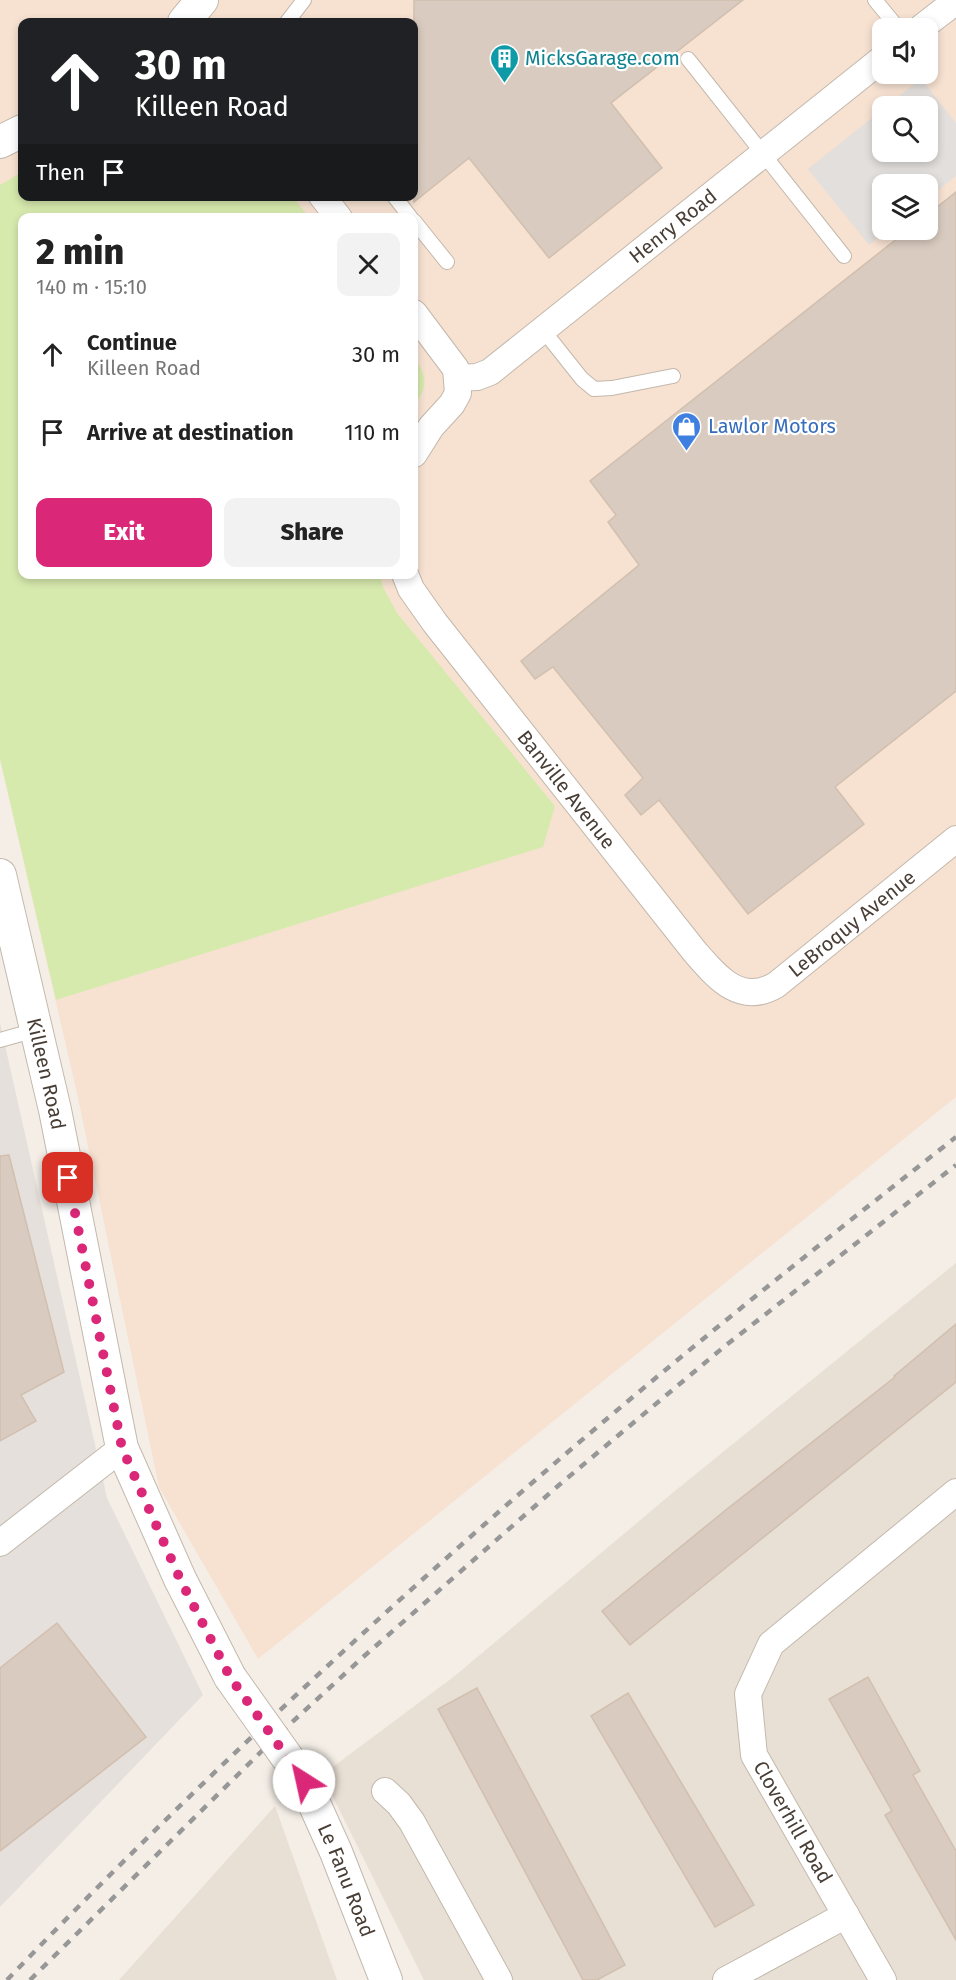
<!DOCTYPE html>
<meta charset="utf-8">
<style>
:root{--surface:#fff;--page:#f2f2f2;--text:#222;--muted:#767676;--accent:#db2777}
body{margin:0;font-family:"Fira Sans",sans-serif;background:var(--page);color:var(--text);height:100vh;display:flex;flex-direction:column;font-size:22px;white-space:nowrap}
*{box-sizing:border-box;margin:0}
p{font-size:20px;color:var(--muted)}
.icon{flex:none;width:33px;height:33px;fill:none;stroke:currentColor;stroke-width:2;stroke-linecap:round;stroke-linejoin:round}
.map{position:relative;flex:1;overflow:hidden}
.sheet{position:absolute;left:18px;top:213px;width:400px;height:366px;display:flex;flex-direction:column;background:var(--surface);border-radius:12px;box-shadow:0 3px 9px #0003}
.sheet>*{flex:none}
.hud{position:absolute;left:18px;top:18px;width:400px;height:183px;border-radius:12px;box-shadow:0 3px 9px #0003;background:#202124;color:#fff;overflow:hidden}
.fabs{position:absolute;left:872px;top:18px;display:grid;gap:12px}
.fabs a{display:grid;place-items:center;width:66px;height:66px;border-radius:12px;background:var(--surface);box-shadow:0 3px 9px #0003;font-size:30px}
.pin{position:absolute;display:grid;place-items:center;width:51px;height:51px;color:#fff;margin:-26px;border-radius:12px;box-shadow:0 3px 9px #0006}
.me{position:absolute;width:66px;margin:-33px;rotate:325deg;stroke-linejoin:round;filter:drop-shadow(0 0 4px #0008)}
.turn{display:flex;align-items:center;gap:21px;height:126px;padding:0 18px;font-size:27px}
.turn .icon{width:78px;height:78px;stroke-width:2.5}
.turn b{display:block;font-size:42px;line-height:51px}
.then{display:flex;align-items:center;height:57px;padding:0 18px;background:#0003;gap:12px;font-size:22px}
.round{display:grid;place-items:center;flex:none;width:63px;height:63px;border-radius:12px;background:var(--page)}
.headline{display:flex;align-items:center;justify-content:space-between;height:102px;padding:0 18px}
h1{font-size:36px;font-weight:800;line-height:45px}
.cta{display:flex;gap:12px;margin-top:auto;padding:12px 18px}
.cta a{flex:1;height:69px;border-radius:12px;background:var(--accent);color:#fff;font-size:24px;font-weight:800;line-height:69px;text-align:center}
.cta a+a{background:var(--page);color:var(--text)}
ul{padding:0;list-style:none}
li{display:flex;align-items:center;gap:18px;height:78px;padding:0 18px}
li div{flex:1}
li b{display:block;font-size:22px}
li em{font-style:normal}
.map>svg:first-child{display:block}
</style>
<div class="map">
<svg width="956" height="1980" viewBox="0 0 956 1980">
<rect width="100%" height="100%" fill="#f4eee7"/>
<path fill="#e8e0d5" d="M 956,1263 L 956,1980 L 424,1980 L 322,1775 L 456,1675 L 670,1495 Z
M 275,1806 L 337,1980 L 119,1980 Z"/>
<path fill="#f7e2d2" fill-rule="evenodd" d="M 0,0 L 956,0 L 956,1097 L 258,1659 L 159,1487 L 78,1098 L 0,759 ZM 22,22 L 414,22 L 414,196 L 22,196 ZM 882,28 L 927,28 L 927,74 L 882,74 ZM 882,106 L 927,106 L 927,152 L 882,152 ZM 882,184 L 927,184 L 927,230 L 882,230 ZM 22,218 L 414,218 L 414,574 L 22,574 Z"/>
<path fill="#e6e0dc" d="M 0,1023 L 107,1498 L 203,1695 L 0,1907 Z"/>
<path fill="#d7eaae" d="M 22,172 L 22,196 L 293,197 L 309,217 L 22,218 L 22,574 L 380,575 L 383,587 L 397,613 L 555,806 L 543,847 L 56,1000 L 0,759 L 0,185 Z
M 414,356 C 427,377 429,385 414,406 Z"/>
<path fill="#e2dfdc" d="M 921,79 L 956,123 L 956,176 L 927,199 L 927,184 L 882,184 L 882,230 L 888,230 L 869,245 L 808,169 L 882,110 L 882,152 L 927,152 L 927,106 L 886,106 Z"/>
<path fill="#d9cbbf" stroke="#d1bfaf" stroke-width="1.5" d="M 414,0 L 743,0 L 611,103 L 662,168 L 549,258 L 469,158 L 414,202 Z
M 956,192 L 956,691 L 835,787 L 864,824 L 748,914 L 659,800 L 641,815 L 625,795 L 643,778 L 553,667 L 535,679 L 521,661 L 639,565 L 608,522 L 616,515 L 590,481 L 908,230 L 927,230 L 927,215 Z
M 9,1155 L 64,1372 L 21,1395 L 36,1421 L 0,1441 L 0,1156 Z
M 956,1324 L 956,1382 L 630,1645 L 602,1611 L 727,1509 L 895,1377 L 894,1376 Z
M 57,1623 L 146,1737 L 0,1851 L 0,1668 Z
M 868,1677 L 920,1771 L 913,1775 L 956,1851 L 956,1940 L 885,1815 L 892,1811 L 829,1699 Z
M 477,1688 L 625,1965 L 597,1980 L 583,1980 L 438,1709 Z
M 628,1693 L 754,1905 L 715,1927 L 591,1716 Z"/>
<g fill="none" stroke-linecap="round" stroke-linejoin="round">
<defs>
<path id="service" d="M 875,0 L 898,28
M 287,22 L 304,0
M 688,59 L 844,256
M 394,196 L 411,218
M 414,221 L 447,262
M 543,330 L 582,379 L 594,389 L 612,388 L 673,376
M 0,1040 L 36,1030"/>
<g id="minor">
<path d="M 921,28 L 956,1"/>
<path d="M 322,196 L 339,218"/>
<path d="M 414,313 L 456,369 L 458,393 L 452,404 L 431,427 L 414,454"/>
<path id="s1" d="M 458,378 L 477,377 L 490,372 L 882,59"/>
<path id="s2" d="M 405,574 L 411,589 L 435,623 L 695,952 C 717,977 740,1006 776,985 L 956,839"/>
<path d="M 0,1543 L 122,1448"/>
<path d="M 385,1791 L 399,1804 L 412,1822 L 499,1980"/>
<path d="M 726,1980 L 846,1915"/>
<path d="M 883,1980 L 754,1755 L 748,1694 L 771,1644 L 956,1492"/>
</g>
<g id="tertiary">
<path d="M 184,22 L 202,0"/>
<path d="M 0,142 L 22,131"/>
<path id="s3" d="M 0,875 L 55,1110 L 122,1448 L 180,1579 L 230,1677"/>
<path id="s4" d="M 304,1781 L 336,1852 L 386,1980"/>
</g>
</defs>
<use href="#service" stroke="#c3b8ac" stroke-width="16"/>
<use href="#minor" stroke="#c3b8ac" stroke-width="28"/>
<use href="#tertiary" stroke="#c3b8ac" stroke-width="34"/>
<use href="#service" stroke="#fff" stroke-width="14"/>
<use href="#minor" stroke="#fff" stroke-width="26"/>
<use href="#tertiary" stroke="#fff" stroke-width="32"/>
<path stroke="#979797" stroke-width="4.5" stroke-dasharray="8 8" stroke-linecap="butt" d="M 7,1980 C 176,1804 355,1636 540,1476 C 675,1359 816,1247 956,1137
M 30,1980 L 277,1736 L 362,1658 L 559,1485 L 725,1346 L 956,1165"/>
<defs>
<path id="tertiary-bridge" d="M 230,1677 L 304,1781"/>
</defs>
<use href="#tertiary-bridge" stroke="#c3b8ac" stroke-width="34" stroke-linecap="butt"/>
<use href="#tertiary-bridge" stroke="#fff" stroke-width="32"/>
</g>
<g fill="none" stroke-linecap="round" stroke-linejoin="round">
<path stroke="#db2777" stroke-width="10" stroke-dasharray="0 18" d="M 68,1178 L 122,1448 L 180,1579 L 230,1677 L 304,1781"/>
</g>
<defs>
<symbol id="building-pin" viewBox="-11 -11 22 30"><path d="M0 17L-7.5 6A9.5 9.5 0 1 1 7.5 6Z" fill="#0f9aa8" stroke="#fff"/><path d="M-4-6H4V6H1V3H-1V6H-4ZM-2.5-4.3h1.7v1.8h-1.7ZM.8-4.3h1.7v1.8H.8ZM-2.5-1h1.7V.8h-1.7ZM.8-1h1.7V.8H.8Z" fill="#fff"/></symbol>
<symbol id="shop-pin" viewBox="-11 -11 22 30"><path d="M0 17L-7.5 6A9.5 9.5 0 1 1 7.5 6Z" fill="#3f7fe0" stroke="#fff"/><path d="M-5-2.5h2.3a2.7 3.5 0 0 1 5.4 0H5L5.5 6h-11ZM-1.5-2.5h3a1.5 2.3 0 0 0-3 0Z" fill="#fff"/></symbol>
</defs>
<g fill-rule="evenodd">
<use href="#building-pin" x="488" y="42" width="33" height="45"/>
<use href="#shop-pin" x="670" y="410" width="33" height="45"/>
</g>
<g text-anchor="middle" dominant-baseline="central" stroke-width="4.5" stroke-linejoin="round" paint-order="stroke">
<g font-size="20" fill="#0d838f" stroke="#fff" text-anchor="start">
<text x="525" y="58">MicksGarage.com</text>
</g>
<g font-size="20" fill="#483e36" stroke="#fff">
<text stroke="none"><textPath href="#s1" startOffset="267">Henry Road</textPath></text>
<text stroke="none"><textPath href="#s2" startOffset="270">Banville Avenue</textPath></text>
<text stroke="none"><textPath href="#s2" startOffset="672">LeBroquy Avenue</textPath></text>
<text stroke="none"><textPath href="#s3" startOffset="204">Killeen Road</textPath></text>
<text transform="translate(793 1822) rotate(60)">Cloverhill Road</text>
<text stroke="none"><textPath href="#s4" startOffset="108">Le Fanu Road</textPath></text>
</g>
<g font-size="20" fill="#366cbe" stroke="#fff" text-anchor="start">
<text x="708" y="426">Lawlor Motors</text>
</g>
</g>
</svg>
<div class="fabs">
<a><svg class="icon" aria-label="sound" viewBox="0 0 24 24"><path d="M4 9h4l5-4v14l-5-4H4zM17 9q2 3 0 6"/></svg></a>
<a><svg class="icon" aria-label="search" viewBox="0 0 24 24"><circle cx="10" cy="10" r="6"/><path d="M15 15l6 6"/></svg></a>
<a><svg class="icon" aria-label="layers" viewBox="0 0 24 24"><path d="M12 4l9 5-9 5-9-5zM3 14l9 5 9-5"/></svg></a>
</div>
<div class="pin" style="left:68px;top:1178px;background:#d93025"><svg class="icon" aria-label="arrive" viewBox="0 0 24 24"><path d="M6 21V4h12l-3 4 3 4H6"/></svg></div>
<svg class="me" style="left:304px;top:1781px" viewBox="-20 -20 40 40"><circle r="19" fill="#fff"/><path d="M0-13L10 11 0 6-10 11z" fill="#db2777"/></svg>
<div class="hud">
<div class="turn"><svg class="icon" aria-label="ahead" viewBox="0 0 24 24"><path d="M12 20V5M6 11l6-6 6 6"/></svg><div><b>30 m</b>Killeen Road</div></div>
<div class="then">Then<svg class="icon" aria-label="arrive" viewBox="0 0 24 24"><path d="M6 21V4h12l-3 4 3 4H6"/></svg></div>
</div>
<section class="sheet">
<div class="headline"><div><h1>2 min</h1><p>140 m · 15:10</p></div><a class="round"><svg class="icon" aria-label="close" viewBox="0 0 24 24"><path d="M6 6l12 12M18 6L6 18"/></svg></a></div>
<ul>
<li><svg class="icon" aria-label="ahead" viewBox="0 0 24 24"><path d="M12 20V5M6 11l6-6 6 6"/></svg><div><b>Continue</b><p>Killeen Road</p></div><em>30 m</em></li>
<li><svg class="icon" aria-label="arrive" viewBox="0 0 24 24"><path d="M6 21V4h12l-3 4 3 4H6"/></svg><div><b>Arrive at destination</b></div><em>110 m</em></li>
</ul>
<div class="cta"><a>Exit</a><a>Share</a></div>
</section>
</div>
